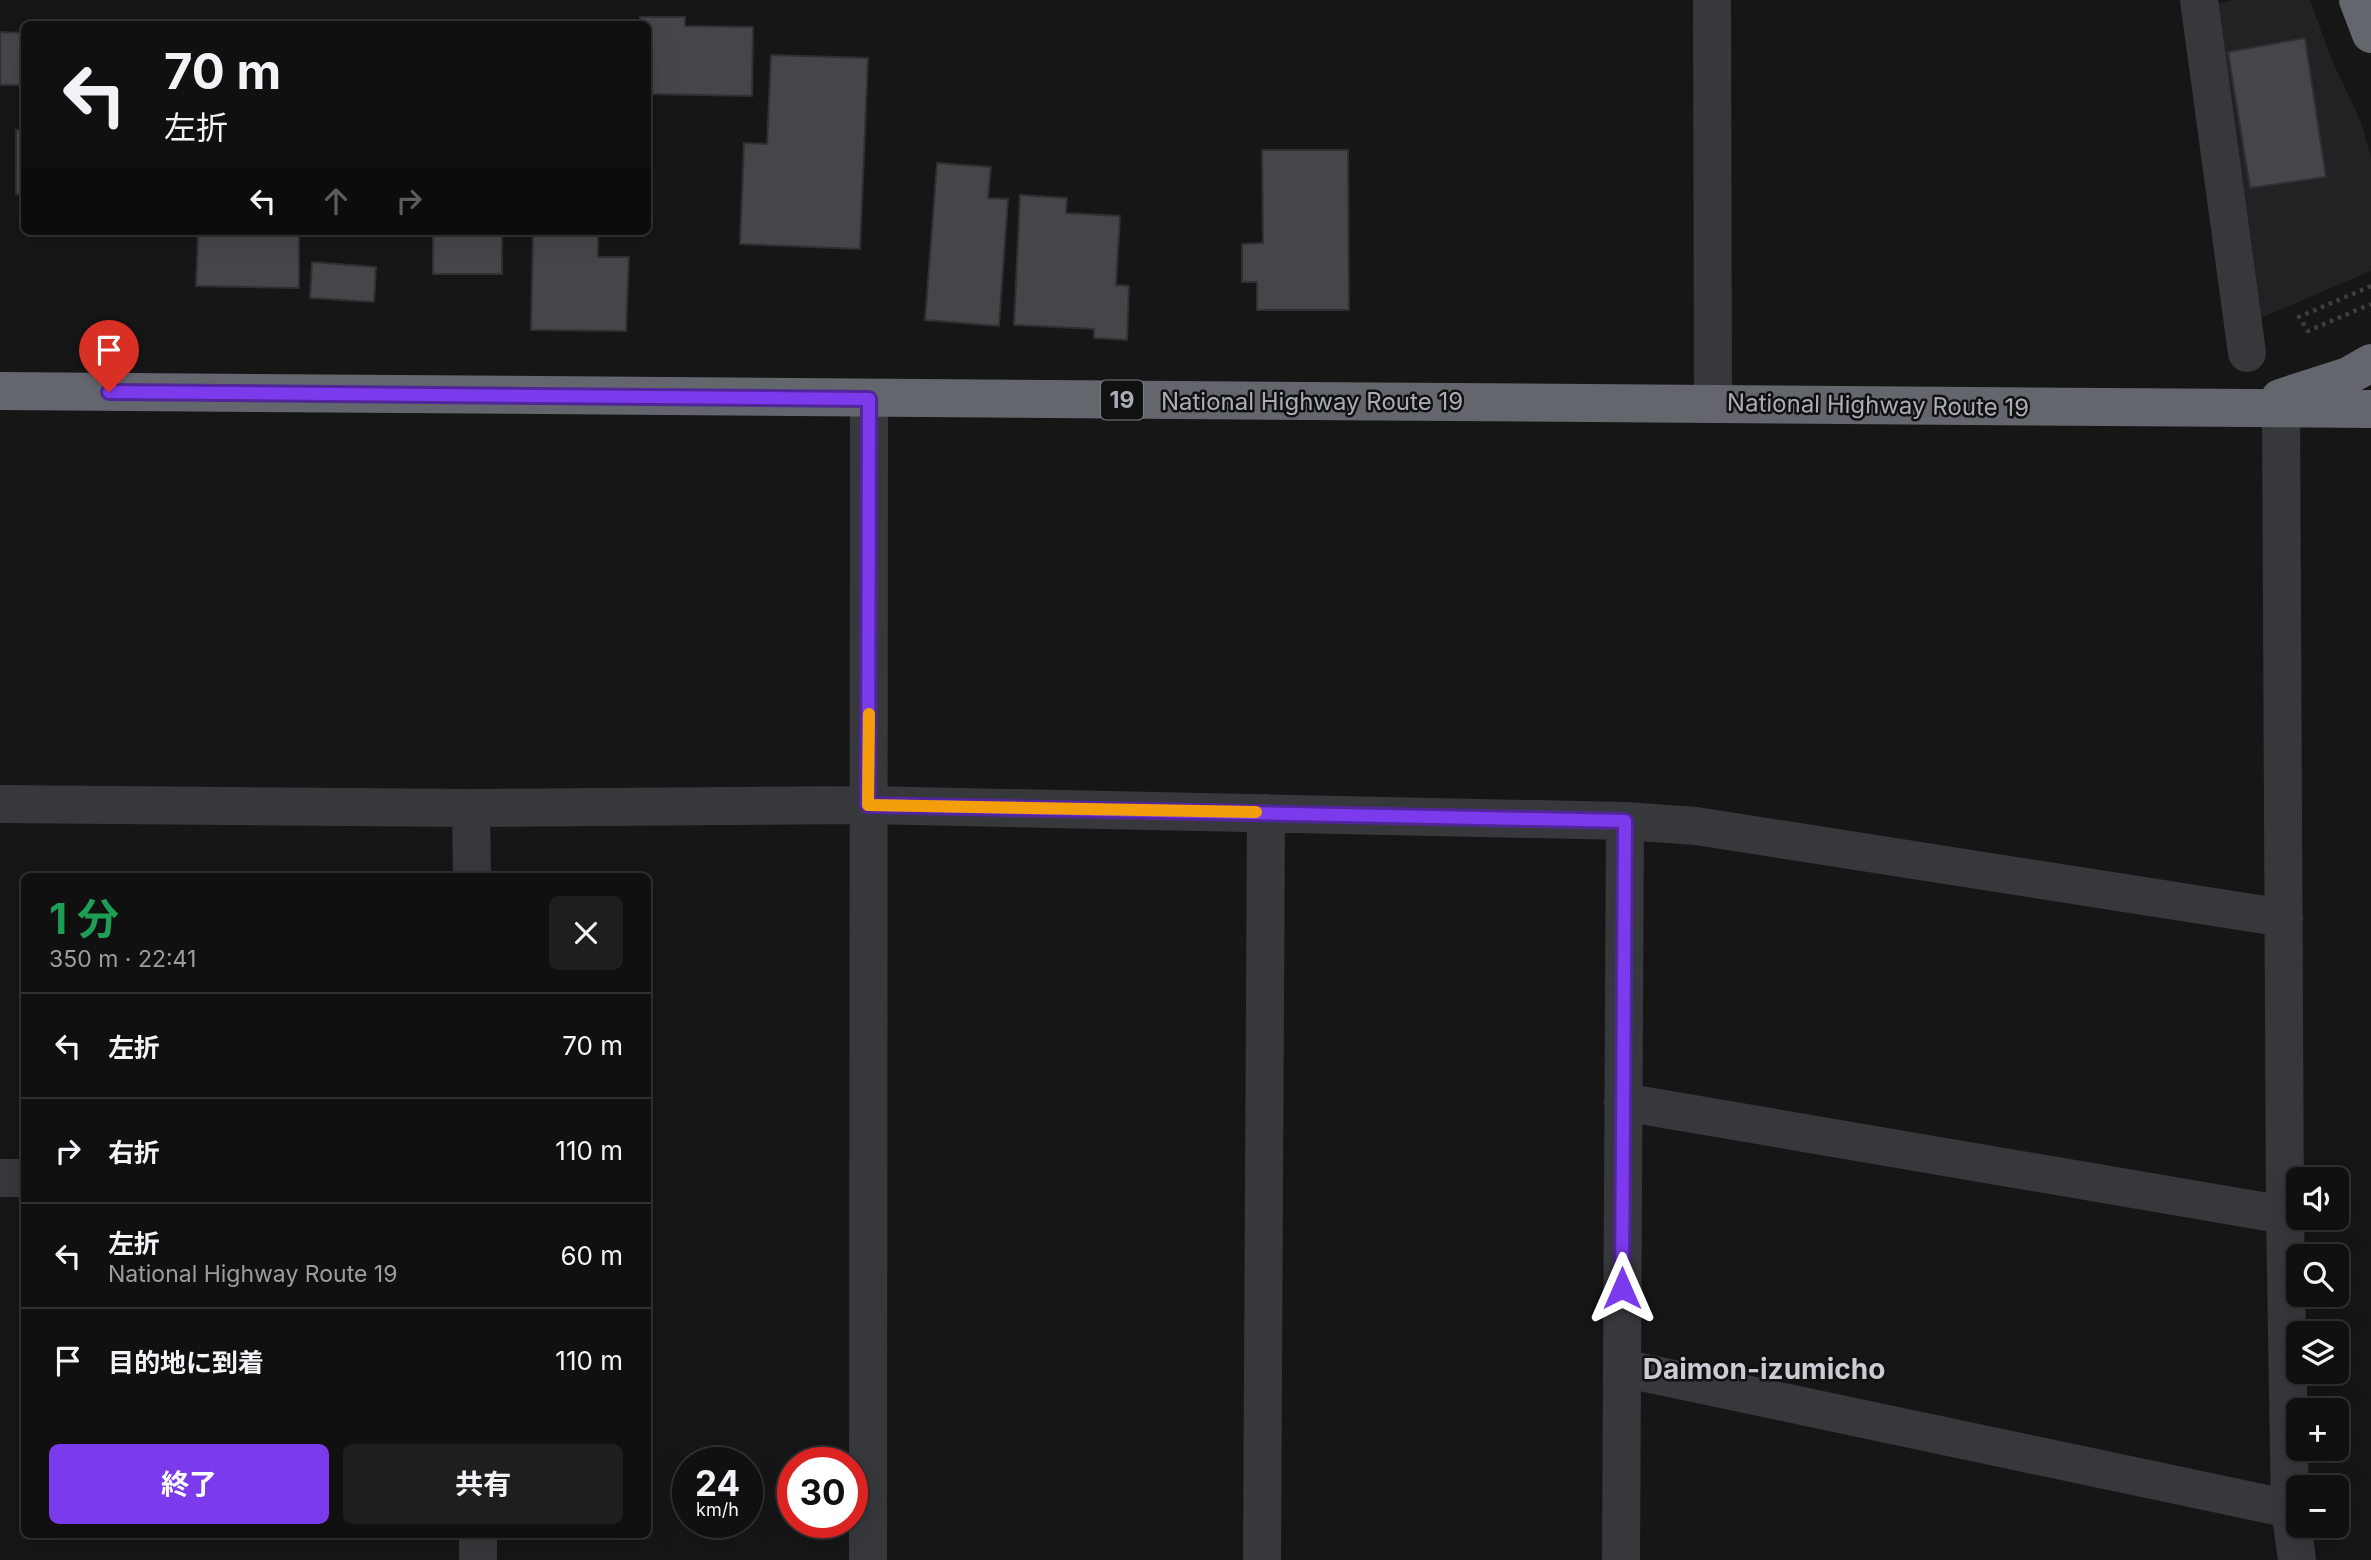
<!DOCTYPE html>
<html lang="ja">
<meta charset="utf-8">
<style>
:root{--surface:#101011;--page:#1e1e1f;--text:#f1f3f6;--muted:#9c9d9f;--line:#303031;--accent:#7c3aed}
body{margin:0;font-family:Inter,"Noto Sans JP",sans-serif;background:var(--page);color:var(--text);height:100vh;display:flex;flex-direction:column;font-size:26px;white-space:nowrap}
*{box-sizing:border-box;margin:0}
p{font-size:23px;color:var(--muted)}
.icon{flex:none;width:38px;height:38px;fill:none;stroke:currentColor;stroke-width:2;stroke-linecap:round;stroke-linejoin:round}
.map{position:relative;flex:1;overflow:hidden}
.details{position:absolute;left:21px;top:873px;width:630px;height:665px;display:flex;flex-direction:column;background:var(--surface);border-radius:10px;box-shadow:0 7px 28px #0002,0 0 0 2px var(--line)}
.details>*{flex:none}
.guide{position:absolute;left:21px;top:21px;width:630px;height:214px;border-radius:10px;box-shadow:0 7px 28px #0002,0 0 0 2px var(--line);background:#101011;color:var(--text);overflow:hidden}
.controls{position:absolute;left:2286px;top:1167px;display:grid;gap:14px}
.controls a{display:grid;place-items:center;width:63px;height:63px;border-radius:10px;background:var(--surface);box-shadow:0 7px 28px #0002,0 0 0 2px var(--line);font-size:35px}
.speed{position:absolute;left:672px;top:1447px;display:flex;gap:14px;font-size:35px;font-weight:700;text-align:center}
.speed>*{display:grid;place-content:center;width:91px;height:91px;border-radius:50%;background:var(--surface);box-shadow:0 7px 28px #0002,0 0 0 2px var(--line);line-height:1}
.speed small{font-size:18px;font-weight:400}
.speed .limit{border:10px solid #d22;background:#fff;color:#111}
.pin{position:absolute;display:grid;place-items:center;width:60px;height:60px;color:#fff;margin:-72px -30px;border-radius:50% 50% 50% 0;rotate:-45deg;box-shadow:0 0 7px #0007}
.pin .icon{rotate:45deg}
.me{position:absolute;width:77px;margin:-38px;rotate:0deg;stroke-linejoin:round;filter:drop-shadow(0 0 5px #0008)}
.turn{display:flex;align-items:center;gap:24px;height:147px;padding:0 28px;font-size:32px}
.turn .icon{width:91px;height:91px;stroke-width:2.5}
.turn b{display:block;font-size:49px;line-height:60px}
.lanes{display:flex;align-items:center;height:66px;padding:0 28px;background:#0003;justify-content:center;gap:35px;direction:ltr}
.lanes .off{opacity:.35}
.round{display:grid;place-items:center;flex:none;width:74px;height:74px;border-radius:10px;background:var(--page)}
.headline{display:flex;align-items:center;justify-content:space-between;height:119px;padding:0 28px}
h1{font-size:42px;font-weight:700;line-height:52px;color:#1e9e55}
.action{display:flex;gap:14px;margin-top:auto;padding:14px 28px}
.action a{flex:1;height:80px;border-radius:10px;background:var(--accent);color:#fff;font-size:28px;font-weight:700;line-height:80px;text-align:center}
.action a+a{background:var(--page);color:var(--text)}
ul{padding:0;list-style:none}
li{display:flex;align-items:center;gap:21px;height:105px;padding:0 28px;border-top:2px solid var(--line)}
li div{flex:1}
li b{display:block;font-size:26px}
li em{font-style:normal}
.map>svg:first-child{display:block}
</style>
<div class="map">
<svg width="2371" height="1560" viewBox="0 0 2371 1560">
<rect width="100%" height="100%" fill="#161617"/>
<path fill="#222224" d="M 2235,0 L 2310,0 L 2331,58 L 2361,122 L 2371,158 L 2371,271 L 2256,320 L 2218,4 Z"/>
<path fill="#45464a" stroke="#303033" stroke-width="2" d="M 640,17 L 685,17 L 685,26 L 753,27 L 752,96 L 648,94 L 648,24 L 640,24 Z
M 0,32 L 24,33 L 24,85 L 0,85 Z
M 2305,38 L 2326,177 L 2250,188 L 2228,52 Z
M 771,55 L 868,58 L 860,249 L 740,244 L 744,143 L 767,144 Z
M 16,130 L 24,130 L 24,194 L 16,194 Z
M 1262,150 L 1348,150 L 1349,310 L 1257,310 L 1257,282 L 1242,282 L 1242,244 L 1263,243 Z
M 937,163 L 991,167 L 988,198 L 1008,199 L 999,326 L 925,320 Z
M 1020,195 L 1067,198 L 1066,213 L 1120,216 L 1116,285 L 1129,286 L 1127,340 L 1094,338 L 1094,329 L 1014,325 Z
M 198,231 L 299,233 L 299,288 L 196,286 Z
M 433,231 L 502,231 L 502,274 L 433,274 Z
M 533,231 L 598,231 L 598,257 L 629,257 L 626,331 L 531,330 Z
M 312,262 L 376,267 L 374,302 L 310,298 Z"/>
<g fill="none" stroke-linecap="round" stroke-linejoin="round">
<path stroke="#3d3f43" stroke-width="4.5" stroke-dasharray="3.5 5" stroke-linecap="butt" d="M 2371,286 L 2299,317 L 2308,331 L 2371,304"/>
<path stroke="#37383c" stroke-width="38" d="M 1712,0 L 1713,404
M 2199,0 L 2247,353
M 2281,409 L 2285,1215 L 2290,1509 L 2297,1560
M 0,804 L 471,808 L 868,805 L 1625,821 L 1621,1560
M 471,808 L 472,877
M 1625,821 L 1696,826 L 2284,918
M 1623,1102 L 2285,1215
M 0,1178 L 24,1178
M 1622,1368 L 2290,1509
M 478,1535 L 478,1560
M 868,1560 L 869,399
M 1262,1560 L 1266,813"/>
<path stroke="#63666c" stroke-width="38" d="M 2358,0 L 2371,34
M 0,391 L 2371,409
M 2280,398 L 2348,376 L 2371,363"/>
</g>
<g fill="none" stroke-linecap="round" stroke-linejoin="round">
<defs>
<path id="route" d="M 109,392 L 869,399 L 868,805 L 1625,821 L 1622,1288"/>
</defs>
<use href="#route" stroke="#51269a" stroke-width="18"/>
<use href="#route" stroke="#7c3aed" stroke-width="12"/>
<path stroke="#f59e0b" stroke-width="12" d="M 869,714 L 868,805 L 1256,812"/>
</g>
<g text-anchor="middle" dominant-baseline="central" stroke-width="5" stroke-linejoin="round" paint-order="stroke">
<rect fill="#111112" stroke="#7b7f85" stroke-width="2" x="1101" y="380.5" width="42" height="39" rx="5"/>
<g font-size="23" font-weight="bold" fill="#a9aeb6">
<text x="1122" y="400">19</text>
</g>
<g font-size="24" fill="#a9aeb6" stroke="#111112">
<text x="1312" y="401">National Highway Route 19</text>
<text transform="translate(1878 405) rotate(1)">National Highway Route 19</text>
</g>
<g font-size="28" font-weight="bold" fill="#c9ccd2" stroke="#111112">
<text x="1764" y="1369">Daimon-izumicho</text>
</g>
</g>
</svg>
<div class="controls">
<a><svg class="icon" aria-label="sound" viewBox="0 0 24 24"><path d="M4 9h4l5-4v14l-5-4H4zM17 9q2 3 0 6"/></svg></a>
<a><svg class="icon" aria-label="search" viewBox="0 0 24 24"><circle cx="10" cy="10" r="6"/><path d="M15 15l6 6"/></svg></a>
<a><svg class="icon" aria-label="layers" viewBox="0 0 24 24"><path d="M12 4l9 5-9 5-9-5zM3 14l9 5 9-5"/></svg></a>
<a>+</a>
<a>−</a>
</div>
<div class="speed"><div>24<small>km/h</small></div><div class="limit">30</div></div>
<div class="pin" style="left:109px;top:392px;background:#d93025"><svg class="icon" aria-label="arrive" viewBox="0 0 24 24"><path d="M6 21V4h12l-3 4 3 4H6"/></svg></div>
<svg class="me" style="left:1622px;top:1288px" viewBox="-20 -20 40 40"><path d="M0-17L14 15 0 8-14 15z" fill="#7c3aed" stroke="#fff" stroke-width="4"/></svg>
<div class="guide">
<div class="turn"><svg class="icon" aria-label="left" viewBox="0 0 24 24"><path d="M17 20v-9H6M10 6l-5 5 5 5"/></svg><div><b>70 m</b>左折</div></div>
<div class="lanes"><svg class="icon" aria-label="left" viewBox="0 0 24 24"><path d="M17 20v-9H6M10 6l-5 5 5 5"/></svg><svg class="icon off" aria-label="ahead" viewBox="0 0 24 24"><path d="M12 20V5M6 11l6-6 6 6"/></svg><svg class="icon off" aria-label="right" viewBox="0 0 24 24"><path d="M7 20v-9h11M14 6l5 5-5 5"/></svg></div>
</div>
<section class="details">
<div class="headline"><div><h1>1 分</h1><p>350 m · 22:41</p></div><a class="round"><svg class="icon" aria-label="close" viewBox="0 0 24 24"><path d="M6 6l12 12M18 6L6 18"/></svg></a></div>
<ul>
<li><svg class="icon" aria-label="left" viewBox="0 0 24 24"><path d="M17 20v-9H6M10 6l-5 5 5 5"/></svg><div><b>左折</b></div><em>70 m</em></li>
<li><svg class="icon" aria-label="right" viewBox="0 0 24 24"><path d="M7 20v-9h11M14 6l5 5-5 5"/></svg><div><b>右折</b></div><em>110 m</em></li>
<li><svg class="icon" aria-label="left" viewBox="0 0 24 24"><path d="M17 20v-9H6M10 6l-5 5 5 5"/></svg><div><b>左折</b><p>National Highway Route 19</p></div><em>60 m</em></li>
<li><svg class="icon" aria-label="arrive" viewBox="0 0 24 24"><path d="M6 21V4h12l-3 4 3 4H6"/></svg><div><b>目的地に到着</b></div><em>110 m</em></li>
</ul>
<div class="action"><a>終了</a><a>共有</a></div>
</section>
</div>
